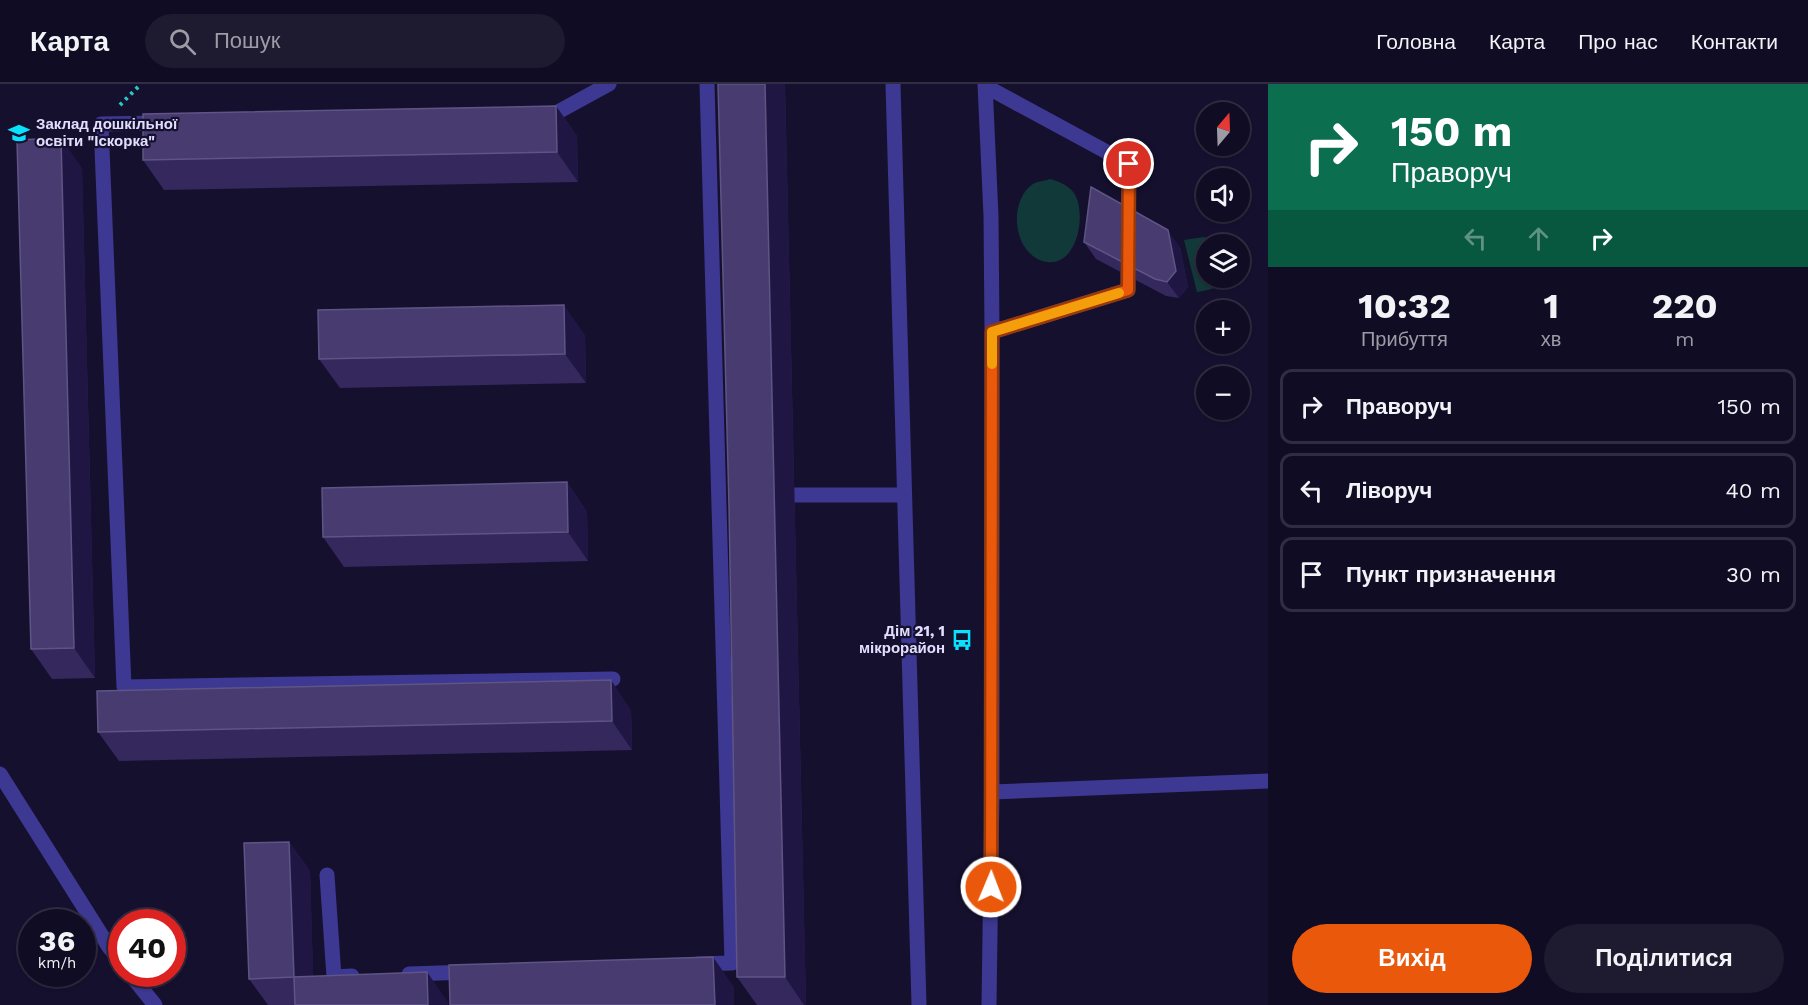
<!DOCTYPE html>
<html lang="uk">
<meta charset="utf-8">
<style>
:root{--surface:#100c23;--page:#1e1a30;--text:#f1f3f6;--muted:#9c9ba6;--line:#302c41;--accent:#ea580c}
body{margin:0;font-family:"Work Sans",sans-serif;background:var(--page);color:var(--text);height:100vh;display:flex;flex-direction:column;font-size:22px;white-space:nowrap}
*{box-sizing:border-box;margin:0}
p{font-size:20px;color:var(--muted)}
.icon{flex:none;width:33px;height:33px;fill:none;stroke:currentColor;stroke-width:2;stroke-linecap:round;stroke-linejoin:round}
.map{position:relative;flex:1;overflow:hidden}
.sheet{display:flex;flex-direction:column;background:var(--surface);width:540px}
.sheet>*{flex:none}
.guide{background:#0b6e4f;color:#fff;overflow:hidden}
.needle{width:39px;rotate:19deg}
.fabs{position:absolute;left:1196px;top:18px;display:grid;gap:12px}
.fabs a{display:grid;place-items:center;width:54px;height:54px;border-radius:50%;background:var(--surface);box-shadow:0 2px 4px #0004,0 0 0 2px var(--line);font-size:30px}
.speed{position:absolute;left:18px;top:825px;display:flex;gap:12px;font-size:30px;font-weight:700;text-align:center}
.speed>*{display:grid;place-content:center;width:78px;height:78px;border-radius:50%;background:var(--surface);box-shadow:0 2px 4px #0004,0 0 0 2px var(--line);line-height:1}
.speed small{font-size:15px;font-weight:400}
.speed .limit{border:9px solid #d22;background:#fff;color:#111}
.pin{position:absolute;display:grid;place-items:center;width:51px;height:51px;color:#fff;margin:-26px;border:3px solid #fff;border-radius:50%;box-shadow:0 2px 6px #0007}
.me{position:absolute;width:66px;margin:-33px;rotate:1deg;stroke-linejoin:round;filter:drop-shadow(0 0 4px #0008)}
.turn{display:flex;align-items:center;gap:21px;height:126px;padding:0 24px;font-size:27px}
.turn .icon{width:78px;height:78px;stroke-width:2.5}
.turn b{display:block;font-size:42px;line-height:51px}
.lanes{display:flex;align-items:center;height:57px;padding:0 24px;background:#0003;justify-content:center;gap:30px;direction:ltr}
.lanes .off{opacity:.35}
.eta{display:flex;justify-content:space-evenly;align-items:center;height:102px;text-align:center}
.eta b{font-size:36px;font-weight:700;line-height:42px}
.action{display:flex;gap:12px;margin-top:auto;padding:12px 24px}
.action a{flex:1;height:69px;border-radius:36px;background:var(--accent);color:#fff;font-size:24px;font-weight:700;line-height:69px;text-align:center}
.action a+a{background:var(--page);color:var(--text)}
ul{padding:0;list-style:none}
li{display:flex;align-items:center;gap:18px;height:75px;margin:0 12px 9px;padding:0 12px;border:3px solid var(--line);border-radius:12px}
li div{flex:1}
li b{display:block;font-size:22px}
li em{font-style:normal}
header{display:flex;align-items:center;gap:36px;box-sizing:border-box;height:84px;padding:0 30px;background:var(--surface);border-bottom:2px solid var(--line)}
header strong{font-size:28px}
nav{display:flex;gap:33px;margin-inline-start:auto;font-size:21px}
.search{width:420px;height:54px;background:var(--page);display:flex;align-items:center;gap:15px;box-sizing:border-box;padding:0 21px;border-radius:33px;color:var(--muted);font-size:22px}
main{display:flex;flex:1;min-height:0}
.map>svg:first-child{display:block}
</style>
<header>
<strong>Карта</strong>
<div class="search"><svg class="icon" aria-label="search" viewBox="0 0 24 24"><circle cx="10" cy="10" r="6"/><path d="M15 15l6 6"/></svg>Пошук</div>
<nav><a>Головна</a><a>Карта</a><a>Про нас</a><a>Контакти</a></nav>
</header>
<main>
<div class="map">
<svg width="1268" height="921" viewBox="0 0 1268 921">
<rect width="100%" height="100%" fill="#16102f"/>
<path fill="#123939" d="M 1050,95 C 1058,97 1068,101 1074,109 C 1087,129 1078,182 1047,178 C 1013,173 1007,117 1033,100 C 1037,97 1045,97 1050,95 Z
M 1204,153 L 1218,160 L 1206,160 L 1206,194 L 1224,194 C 1219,205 1208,206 1197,208 L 1184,156 Z"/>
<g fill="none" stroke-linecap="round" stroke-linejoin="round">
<path stroke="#27c9c3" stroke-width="4" stroke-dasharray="3 4.5" stroke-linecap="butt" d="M 120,21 L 141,0"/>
<path stroke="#3d3891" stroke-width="15" d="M 893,0 L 919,921
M 985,0 L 991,132 L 992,248 L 992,708 L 989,921
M 985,2 L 1129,80 L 1128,144
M 542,30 L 556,29 L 609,0
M 161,39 L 101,40 L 124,603 L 613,595
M 992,248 L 1128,206 L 1128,171
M 795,411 L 904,411
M 0,690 L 109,863 L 122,879
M 992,708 L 1268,697
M 327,791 L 334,893 L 352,892
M 697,880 L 732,879 L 707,0
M 130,890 L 155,921
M 409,890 L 469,888"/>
</g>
<path fill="#34285d" d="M 785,0 L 806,921 L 757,921 L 737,893 Z
M 556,22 L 577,52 L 578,98 L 164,106 L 143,76 Z
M 82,84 L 95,594 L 52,595 L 31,565 Z
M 1084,158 L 1180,163 L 1188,203 L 1179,214 L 1166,212 L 1096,175 Z
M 585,251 L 586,299 L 340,304 L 319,275 Z
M 567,398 L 587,428 L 588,477 L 344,483 L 323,453 Z
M 631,626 L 632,666 L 119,677 L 98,648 Z
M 289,758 L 310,787 L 313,893 L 448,918 L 448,921 L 268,921 L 249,895 Z"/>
<path fill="#201643" d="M 765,0 L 785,0 L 806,921 L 804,921 L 785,893 Z
M 556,22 L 577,52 L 578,98 L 557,68 Z
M 61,54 L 82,84 L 95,594 L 74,564 Z
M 1168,146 L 1180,163 L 1188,203 L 1179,214 L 1167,198 Z
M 564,221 L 585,251 L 586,299 L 565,270 Z
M 567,398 L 587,428 L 588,477 L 568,448 Z
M 611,596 L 631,626 L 632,666 L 612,637 Z
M 289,758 L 310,787 L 314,921 L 294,893 Z
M 713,873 L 734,903 L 734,921 L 715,921 Z
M 427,888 L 448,918 L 448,921 L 428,921 Z"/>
<path fill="#473b6f" stroke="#5f5585" stroke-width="1.5" d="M 718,0 L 765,0 L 785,893 L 737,893 L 729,422 Z
M 556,22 L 557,68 L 143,76 L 143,30 Z
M 61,54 L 74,564 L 31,565 L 17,56 Z
M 1091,103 L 1168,146 L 1176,187 L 1167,198 L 1155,195 L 1084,158 Z
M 564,221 L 565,270 L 319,275 L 318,226 Z
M 567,398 L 568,448 L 323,453 L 322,404 Z
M 611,596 L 612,637 L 98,648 L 97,607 Z
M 289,758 L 294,893 L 249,895 L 244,759 Z
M 713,873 L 715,921 L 450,921 L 449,881 Z
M 427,888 L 428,921 L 295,921 L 294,893 Z"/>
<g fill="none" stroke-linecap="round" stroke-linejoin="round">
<defs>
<path id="route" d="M 991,803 L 992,248 L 1128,206 L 1129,80"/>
</defs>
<use href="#route" stroke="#983908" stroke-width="15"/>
<use href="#route" stroke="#ea580c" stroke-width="10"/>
<path stroke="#f59e0b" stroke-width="10" d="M 992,280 L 992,248 L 1119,209"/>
</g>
<defs>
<symbol id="school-bare" viewBox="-9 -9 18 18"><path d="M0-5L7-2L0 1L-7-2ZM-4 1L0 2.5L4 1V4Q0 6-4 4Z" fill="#0ae1ff" stroke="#16102f" stroke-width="2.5" paint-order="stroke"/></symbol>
<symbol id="bus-bare" viewBox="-9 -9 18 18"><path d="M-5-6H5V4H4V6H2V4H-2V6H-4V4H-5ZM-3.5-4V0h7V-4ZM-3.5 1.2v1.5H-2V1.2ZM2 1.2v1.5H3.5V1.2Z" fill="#0ae1ff" stroke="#16102f" stroke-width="2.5" paint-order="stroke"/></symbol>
</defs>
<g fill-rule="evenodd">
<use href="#school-bare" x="4" y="34" width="30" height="30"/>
<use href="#bus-bare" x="947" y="541" width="30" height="30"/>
</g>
<g text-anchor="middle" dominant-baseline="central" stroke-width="4.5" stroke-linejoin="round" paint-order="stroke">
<g font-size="15" font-weight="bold" fill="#e2deff" stroke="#16102f" text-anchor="start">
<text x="36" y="40">Заклад дошкільної<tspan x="36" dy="17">освіти "Іскорка"</tspan></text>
<text x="945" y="547" text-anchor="end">Дім 21, 1<tspan x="945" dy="17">мікрорайон</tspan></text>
</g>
</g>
</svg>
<div class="fabs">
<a><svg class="needle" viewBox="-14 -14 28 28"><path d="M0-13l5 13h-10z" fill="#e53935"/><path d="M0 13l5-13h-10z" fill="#9c9ba6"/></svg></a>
<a><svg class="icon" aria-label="sound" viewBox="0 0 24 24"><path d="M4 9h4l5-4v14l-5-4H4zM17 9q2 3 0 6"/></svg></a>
<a><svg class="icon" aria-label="layers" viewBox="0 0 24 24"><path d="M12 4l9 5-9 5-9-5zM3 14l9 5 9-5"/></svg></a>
<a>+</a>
<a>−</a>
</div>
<div class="speed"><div>36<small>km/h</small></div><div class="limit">40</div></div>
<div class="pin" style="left:1129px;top:80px;background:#d93025"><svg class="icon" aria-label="arrive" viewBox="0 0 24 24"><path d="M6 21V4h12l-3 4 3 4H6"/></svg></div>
<svg class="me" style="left:991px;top:803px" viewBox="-20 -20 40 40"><circle r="17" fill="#ea580c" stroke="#fff" stroke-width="3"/><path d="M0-11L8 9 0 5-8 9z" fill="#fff"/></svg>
</div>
<section class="sheet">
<div class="guide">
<div class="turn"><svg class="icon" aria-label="right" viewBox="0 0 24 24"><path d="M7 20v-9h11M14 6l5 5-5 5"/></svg><div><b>150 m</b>Праворуч</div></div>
<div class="lanes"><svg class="icon off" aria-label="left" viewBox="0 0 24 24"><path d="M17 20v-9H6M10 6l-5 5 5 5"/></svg><svg class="icon off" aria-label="ahead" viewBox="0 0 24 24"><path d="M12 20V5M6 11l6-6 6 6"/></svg><svg class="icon" aria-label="right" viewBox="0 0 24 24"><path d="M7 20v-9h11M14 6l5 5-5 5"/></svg></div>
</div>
<div class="eta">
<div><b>10:32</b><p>Прибуття</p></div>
<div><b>1</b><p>хв</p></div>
<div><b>220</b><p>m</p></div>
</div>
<ul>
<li><svg class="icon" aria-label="right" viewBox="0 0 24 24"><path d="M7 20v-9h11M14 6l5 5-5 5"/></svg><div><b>Праворуч</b></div><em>150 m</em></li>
<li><svg class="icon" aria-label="left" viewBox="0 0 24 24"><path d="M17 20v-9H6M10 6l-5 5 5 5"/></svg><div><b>Ліворуч</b></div><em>40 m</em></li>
<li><svg class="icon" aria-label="arrive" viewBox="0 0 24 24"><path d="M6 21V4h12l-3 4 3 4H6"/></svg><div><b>Пункт призначення</b></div><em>30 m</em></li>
</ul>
<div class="action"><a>Вихід</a><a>Поділитися</a></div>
</section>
</main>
